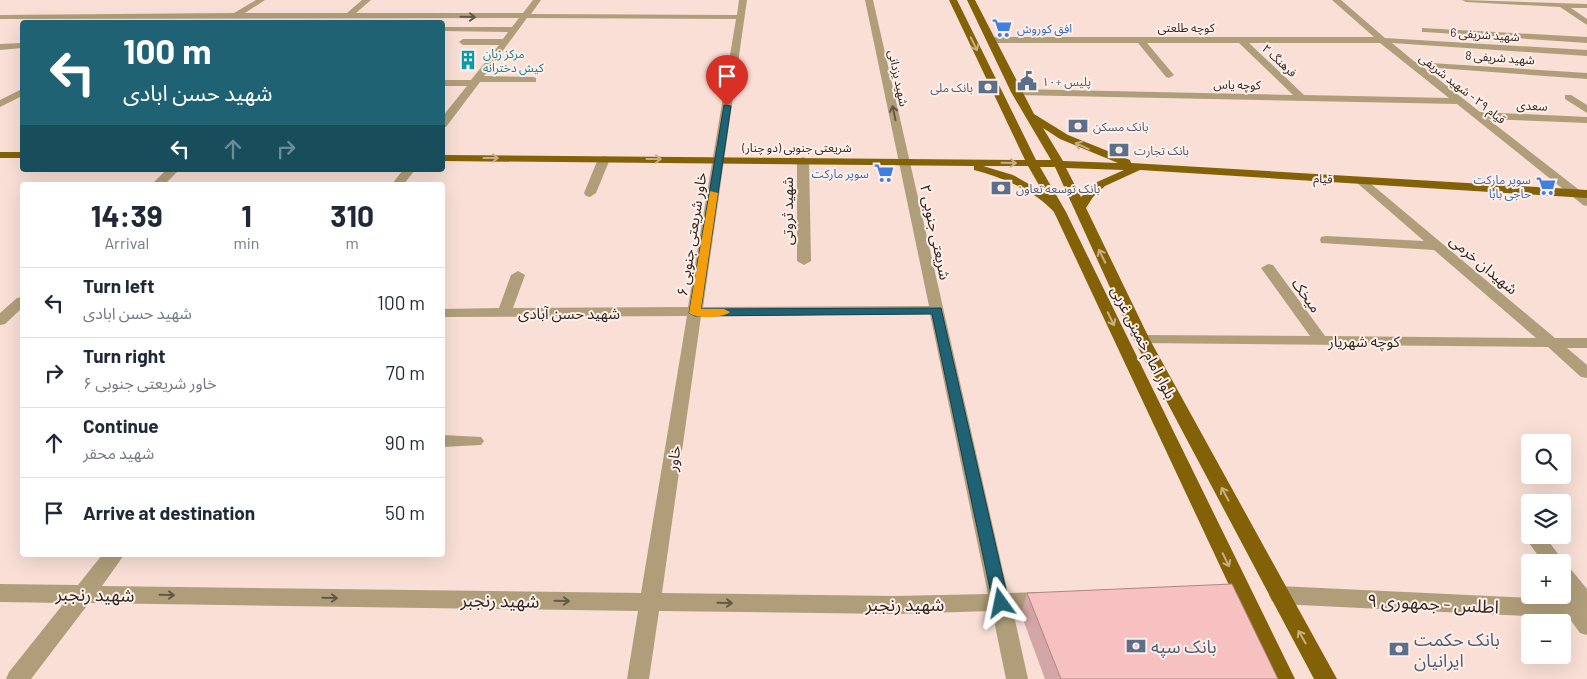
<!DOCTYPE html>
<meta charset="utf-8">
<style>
:root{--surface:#fff;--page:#f2f2f3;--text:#1f2937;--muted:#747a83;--line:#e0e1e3}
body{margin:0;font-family:Barlow,"Noto Sans Arabic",sans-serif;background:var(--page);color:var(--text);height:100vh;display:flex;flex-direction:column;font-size:19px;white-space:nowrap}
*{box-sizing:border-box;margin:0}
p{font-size:16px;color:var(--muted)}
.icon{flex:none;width:28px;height:28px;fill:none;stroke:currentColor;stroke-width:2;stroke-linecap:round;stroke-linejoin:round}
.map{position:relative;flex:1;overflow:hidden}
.side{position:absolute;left:20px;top:182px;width:425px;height:375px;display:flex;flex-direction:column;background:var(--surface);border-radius:5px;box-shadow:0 5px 20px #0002}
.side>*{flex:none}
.top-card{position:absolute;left:20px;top:20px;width:425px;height:152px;border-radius:5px;box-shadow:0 5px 20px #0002;background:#1e6274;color:#fff;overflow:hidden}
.buttons{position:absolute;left:1521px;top:434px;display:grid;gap:10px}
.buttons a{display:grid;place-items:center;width:50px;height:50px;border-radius:5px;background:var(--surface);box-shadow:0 5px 20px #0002;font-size:25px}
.pin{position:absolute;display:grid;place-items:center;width:42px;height:42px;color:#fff;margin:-51px -21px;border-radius:50% 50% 50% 0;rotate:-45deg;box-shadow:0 0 5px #0007}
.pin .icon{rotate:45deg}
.me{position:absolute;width:55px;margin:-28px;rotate:348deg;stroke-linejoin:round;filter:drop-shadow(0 0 4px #0008)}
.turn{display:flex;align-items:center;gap:18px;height:105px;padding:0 20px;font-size:22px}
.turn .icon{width:65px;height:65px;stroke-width:2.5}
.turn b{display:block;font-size:35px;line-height:42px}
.lanes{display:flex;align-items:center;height:48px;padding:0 20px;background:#0003;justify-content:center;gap:25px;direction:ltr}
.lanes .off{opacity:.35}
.eta{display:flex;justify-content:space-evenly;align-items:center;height:85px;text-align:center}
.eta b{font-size:30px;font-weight:700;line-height:35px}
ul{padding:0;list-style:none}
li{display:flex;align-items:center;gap:15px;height:70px;padding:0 20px;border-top:1px solid var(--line)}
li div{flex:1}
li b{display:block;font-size:19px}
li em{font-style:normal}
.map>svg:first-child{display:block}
</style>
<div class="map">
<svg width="1587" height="679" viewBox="0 0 1587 679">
<rect width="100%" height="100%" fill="#f9dfd6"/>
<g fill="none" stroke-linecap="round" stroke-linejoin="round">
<path fill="#b09e7a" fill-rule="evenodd" d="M 256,0 L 265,0 L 245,13 L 347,13 L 362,0 L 371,0 L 356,13 L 523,13 L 533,0 L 541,0 L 531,14 L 737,15 L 739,0 L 747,0 L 703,307 L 929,306 L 865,0 L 873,0 L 1008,593 L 1043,592 L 1050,595 L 1053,601 L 1050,607 L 1043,610 L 1013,611 L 1028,679 L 1006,679 L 992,611 L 894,614 L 659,611 L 649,679 L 627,679 L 638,611 L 89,603 L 31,679 L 6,679 L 9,672 L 64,603 L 0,602 L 0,584 L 78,585 L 102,555 L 124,555 L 102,586 L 641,593 L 687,316 L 442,317 L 442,309 L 499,308 L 511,275 L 518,271 L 525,275 L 513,308 L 688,307 L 736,19 L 527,18 L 484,76 L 533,77 L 536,78 L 536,82 L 480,82 L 446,127 L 442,128 L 442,117 L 467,86 L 442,86 L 442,80 L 471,80 L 499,45 L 463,45 L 459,42 L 463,39 L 503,39 L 508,32 L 442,31 L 442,27 L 512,27 L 519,18 L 0,19 L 0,15 L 234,13 ZM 930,314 L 988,594 L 894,596 L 662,593 L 701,316 Z
M 1332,0 L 1341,0 L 1385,38 L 1587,50 L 1587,56 L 1392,43 L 1415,62 L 1587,73 L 1587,79 L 1423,67 L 1480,112 L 1587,117 L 1587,123 L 1488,119 L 1587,196 L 1587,206 L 1583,205 L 1457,104 L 1016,95 L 1011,92 L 1016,89 L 1293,95 L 1239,43 L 1147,43 L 1174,75 L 1169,78 L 1166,77 L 1138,43 L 990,43 L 986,40 L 990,37 L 1374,37 ZM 1249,43 L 1380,43 L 1449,98 L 1304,95 Z
M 1462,0 L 1587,4 L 1587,8 L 1571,8 L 1587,19 L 1587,25 L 1560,7 L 1466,2 Z
M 1422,28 L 1587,37 L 1587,43 L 1425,32 L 1422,32 Z
M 22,43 L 22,48 L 0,50 L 0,44 Z
M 22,89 L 22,96 L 0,107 L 0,100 Z
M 1565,95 L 1571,95 L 1587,105 L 1587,113 L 1565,99 Z
M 604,156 L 610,159 L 596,193 L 590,197 L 586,196 L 584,193 L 598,159 Z
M 803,157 L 809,160 L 811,261 L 804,265 L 797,261 L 797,160 Z
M 166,170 L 179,170 L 164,185 L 151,185 Z
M 403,170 L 415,170 L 403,185 L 391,185 Z
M 1360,177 L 1364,178 L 1555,338 L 1587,338 L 1587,348 L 1567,348 L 1587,365 L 1587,378 L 1581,377 L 1548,347 L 1137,343 L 1134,340 L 1142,335 L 1310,336 L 1261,268 L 1268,264 L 1273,265 L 1325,336 L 1536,338 L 1434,250 L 1321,243 L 1320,240 L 1321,237 L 1326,236 L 1424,241 L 1356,182 L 1356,178 Z
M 22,297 L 22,308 L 5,324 L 0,325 L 0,313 L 17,298 Z
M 442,435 L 481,437 L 484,441 L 481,445 L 442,447 Z
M 1530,528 L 1530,535 L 1544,535 L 1564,562 L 1563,565 L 1569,567 L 1587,589 L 1587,635 L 1580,633 L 1569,618 L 1279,604 L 1272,601 L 1269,595 L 1272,589 L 1279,586 L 1571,600 L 1562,589 L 1562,562 L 1543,562 L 1523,535 L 1526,530 Z"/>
<path fill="#826107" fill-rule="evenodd" d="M 949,0 L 957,0 L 1036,160 L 1051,160 L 1011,92 L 967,0 L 975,0 L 1034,114 L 1068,135 L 1130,160 L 1131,163 L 1587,190 L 1587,198 L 1140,170 L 1105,186 L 1093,197 L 1086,208 L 1150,340 L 1337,679 L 1314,679 L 1134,340 L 1055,167 L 1040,167 L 1066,212 L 1295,679 L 1273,679 L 1054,212 C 1035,191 1002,177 974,170 L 974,166 L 442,161 L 442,155 L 1025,160 ZM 1043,128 L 1060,139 L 1118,163 L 1063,161 ZM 983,166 L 1028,166 L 1043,192 L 1013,175 ZM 1066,168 L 1124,170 L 1097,182 L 1081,197 Z
M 0,152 L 22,152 L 22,158 L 0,158 Z"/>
</g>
<path fill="#d4a6a5" d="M 1027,593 L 1278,679 L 1045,679 L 1021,614 Z"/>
<path fill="#f6c1c0" stroke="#ac8786" d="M 1232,584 L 1278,679 L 1061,679 L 1027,593 Z"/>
<defs><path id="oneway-shaft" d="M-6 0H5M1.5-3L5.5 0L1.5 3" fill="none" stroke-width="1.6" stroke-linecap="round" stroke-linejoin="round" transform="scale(1.25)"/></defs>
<g stroke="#635746">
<use href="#oneway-shaft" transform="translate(468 17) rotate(1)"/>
<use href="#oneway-shaft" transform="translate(894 113) rotate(-102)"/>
<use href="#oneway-shaft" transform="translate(167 595) rotate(1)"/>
<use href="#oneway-shaft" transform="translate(330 598) rotate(1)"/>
<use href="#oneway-shaft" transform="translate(562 601) rotate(1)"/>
<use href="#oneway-shaft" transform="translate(725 603) rotate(1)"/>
</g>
<g stroke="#c7af83">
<use href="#oneway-shaft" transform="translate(974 44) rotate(64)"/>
<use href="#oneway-shaft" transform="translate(1082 146) rotate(-156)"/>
<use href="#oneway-shaft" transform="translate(491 158)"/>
<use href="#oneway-shaft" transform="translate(654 159)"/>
<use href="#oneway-shaft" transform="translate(1009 163) rotate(1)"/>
<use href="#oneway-shaft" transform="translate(1102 256) rotate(-116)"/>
<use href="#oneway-shaft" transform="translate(1111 319) rotate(64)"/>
<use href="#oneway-shaft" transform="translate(1225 494) rotate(-118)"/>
<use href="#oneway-shaft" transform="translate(1226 560) rotate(64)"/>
<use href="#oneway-shaft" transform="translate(1302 637) rotate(-120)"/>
</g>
<path fill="#1e6274" stroke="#14404b" d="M 724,105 L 731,106 L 701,309 L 941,308 L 1009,603 L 1006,608 L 1001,610 L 995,608 L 993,603 L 932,314 L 695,316 L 689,313 Z"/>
<path fill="#f59e0b" d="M 710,191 L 718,193 L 701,309 L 724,309 L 730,312 C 723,318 696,319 689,313 Z"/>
<defs>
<symbol id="supermarket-bare" viewBox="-9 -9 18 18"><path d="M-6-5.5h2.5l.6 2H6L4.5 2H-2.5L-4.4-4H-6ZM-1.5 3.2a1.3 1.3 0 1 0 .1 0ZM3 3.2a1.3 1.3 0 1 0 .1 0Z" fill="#3f7fe0" stroke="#ffefe9" stroke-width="2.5" paint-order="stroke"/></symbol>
<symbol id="building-bare" viewBox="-9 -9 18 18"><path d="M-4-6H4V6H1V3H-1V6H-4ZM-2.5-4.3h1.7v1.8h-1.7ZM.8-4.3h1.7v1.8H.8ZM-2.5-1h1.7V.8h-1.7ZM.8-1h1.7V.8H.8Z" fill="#0f9aa8" stroke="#ffefe9" stroke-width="2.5" paint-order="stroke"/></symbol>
<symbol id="civic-bare" viewBox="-9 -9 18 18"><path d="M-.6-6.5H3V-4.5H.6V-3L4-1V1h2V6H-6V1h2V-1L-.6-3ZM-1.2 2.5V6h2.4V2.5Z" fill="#5c6f8a" stroke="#ffefe9" stroke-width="2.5" paint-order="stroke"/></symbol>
<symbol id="bank-bare" viewBox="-9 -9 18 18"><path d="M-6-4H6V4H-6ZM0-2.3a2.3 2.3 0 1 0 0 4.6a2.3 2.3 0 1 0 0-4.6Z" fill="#5c6f8a" stroke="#ffefe9" stroke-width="2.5" paint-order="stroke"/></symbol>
</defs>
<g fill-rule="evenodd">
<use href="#supermarket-bare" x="988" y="14" width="28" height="28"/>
<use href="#building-bare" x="454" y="46" width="28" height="28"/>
<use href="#civic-bare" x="1013" y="67" width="28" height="28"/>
<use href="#bank-bare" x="974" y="73" width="28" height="28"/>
<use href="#bank-bare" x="1064" y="112" width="28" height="28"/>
<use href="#bank-bare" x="1105" y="136" width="28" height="28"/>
<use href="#supermarket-bare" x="870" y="159" width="28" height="28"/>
<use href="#supermarket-bare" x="1532" y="172" width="28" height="28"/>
<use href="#bank-bare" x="987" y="174" width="28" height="28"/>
<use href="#bank-bare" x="1122" y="632" width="28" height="28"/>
<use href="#bank-bare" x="1385" y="635" width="28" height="28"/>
</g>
<g text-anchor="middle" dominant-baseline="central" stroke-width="4" stroke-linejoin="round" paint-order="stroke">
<g font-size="12" fill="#302723" stroke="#ffefe9">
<text x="1186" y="27">کوچه طلعتی</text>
<text transform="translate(1485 34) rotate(4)">شهید شریفی 6</text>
<text transform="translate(1500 57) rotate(4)">شهید شریفی 8</text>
<text transform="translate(1280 60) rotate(43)">فرهنگ ۲</text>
<text transform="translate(899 78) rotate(78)">شهید یزدانی</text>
<text transform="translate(1237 84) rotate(1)">کوچه یاس</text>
<text transform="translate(1463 88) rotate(38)">قیام ۲۹ - شهید شریفی</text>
<text transform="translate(1532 105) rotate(3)">سعدی</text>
<text x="797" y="147">شریعتی جنوبی (دو چنار)</text>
<text transform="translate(1323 178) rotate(3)">قیام</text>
</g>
<g font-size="12" fill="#366cbe" stroke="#ffefe9" text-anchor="end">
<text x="1017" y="28" text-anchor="start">افق کوروش</text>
<text x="869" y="173">سوپر مارکت</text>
<text x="1531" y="179">سوپر مارکت<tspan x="1531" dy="14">حاجی بابا</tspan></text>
</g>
<g font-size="12" fill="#0d838f" stroke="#ffefe9" text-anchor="start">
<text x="483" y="53">مرکز زبان<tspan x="483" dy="14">کیش دخترانه</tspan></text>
</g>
<g font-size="12" fill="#4e5e75" stroke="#ffefe9" text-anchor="start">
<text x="1042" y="81">پلیس +۱۰</text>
<text x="973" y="87" text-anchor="end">بانک ملی</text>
<text x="1093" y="126">بانک مسکن</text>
<text x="1134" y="150">بانک تجارت</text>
<text x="1016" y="188">بانک توسعه تعاون</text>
</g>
<g font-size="15" fill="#302723" stroke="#ffefe9">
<text transform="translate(787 211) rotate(-90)">شهید ثروتی</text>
<text transform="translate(936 232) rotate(78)">شریعتی جنوبی ۲</text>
<text transform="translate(691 234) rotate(-81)">خاور شریعتی جنوبی ۶</text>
<text transform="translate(1484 264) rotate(40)">شهیدان خرمی</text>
<text transform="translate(1307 295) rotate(54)">میخک</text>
<text x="569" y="313">شهید حسن آبادی</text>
<text x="1364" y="341">کوچه شهریار</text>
<text transform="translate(1144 342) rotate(63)">بلوار امام خمینی غربی</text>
<text transform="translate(673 458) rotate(-81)">خاور</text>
</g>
<g font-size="18" fill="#302723" stroke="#ffefe9">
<text transform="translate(95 594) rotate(1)">شهید رنجبر</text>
<text transform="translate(500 600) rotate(1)">شهید رنجبر</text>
<text transform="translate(1433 603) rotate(3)">اطلس - جمهوری ۹</text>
<text x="905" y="604">شهید رنجبر</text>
</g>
<g font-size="18" fill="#4e5e75" stroke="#ffefe9" text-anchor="start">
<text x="1414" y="639">بانک حکمت<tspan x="1414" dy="21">ایرانیان</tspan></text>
<text x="1151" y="646">بانک سپه</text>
</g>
</g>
</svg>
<div class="buttons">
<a><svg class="icon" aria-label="search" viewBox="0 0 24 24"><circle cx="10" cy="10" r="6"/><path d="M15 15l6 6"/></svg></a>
<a><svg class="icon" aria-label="layers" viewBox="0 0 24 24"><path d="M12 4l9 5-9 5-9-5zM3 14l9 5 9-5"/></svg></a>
<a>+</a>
<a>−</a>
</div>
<div class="pin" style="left:727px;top:106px;background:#d93025"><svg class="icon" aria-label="arrive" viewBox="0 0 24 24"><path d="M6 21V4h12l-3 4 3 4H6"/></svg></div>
<svg class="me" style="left:1001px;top:603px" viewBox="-20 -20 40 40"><path d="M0-17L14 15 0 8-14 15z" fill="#1e6274" stroke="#fff" stroke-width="4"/></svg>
<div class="top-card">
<div class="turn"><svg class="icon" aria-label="left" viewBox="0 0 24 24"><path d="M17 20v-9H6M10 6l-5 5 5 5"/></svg><div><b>100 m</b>شهید حسن ابادی</div></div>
<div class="lanes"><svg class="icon" aria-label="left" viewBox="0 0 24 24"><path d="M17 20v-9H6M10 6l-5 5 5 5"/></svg><svg class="icon off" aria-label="ahead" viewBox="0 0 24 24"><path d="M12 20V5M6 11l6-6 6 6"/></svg><svg class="icon off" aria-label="right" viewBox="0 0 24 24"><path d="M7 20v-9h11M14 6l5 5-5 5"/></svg></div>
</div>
<section class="side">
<div class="eta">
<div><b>14:39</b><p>Arrival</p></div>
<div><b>1</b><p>min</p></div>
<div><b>310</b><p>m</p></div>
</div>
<ul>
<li><svg class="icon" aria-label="left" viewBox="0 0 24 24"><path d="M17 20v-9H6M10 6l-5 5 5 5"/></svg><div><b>Turn left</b><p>شهید حسن ابادی</p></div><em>100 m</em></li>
<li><svg class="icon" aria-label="right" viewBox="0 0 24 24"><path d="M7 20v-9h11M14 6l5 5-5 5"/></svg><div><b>Turn right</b><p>خاور شریعتی جنوبی ۶</p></div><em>70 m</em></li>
<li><svg class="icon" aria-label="ahead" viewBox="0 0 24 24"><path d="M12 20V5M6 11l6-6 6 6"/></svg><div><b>Continue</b><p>شهید محقر</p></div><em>90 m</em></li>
<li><svg class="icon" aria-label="arrive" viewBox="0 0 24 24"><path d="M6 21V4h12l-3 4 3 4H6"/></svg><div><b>Arrive at destination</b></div><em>50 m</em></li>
</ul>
</section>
</div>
